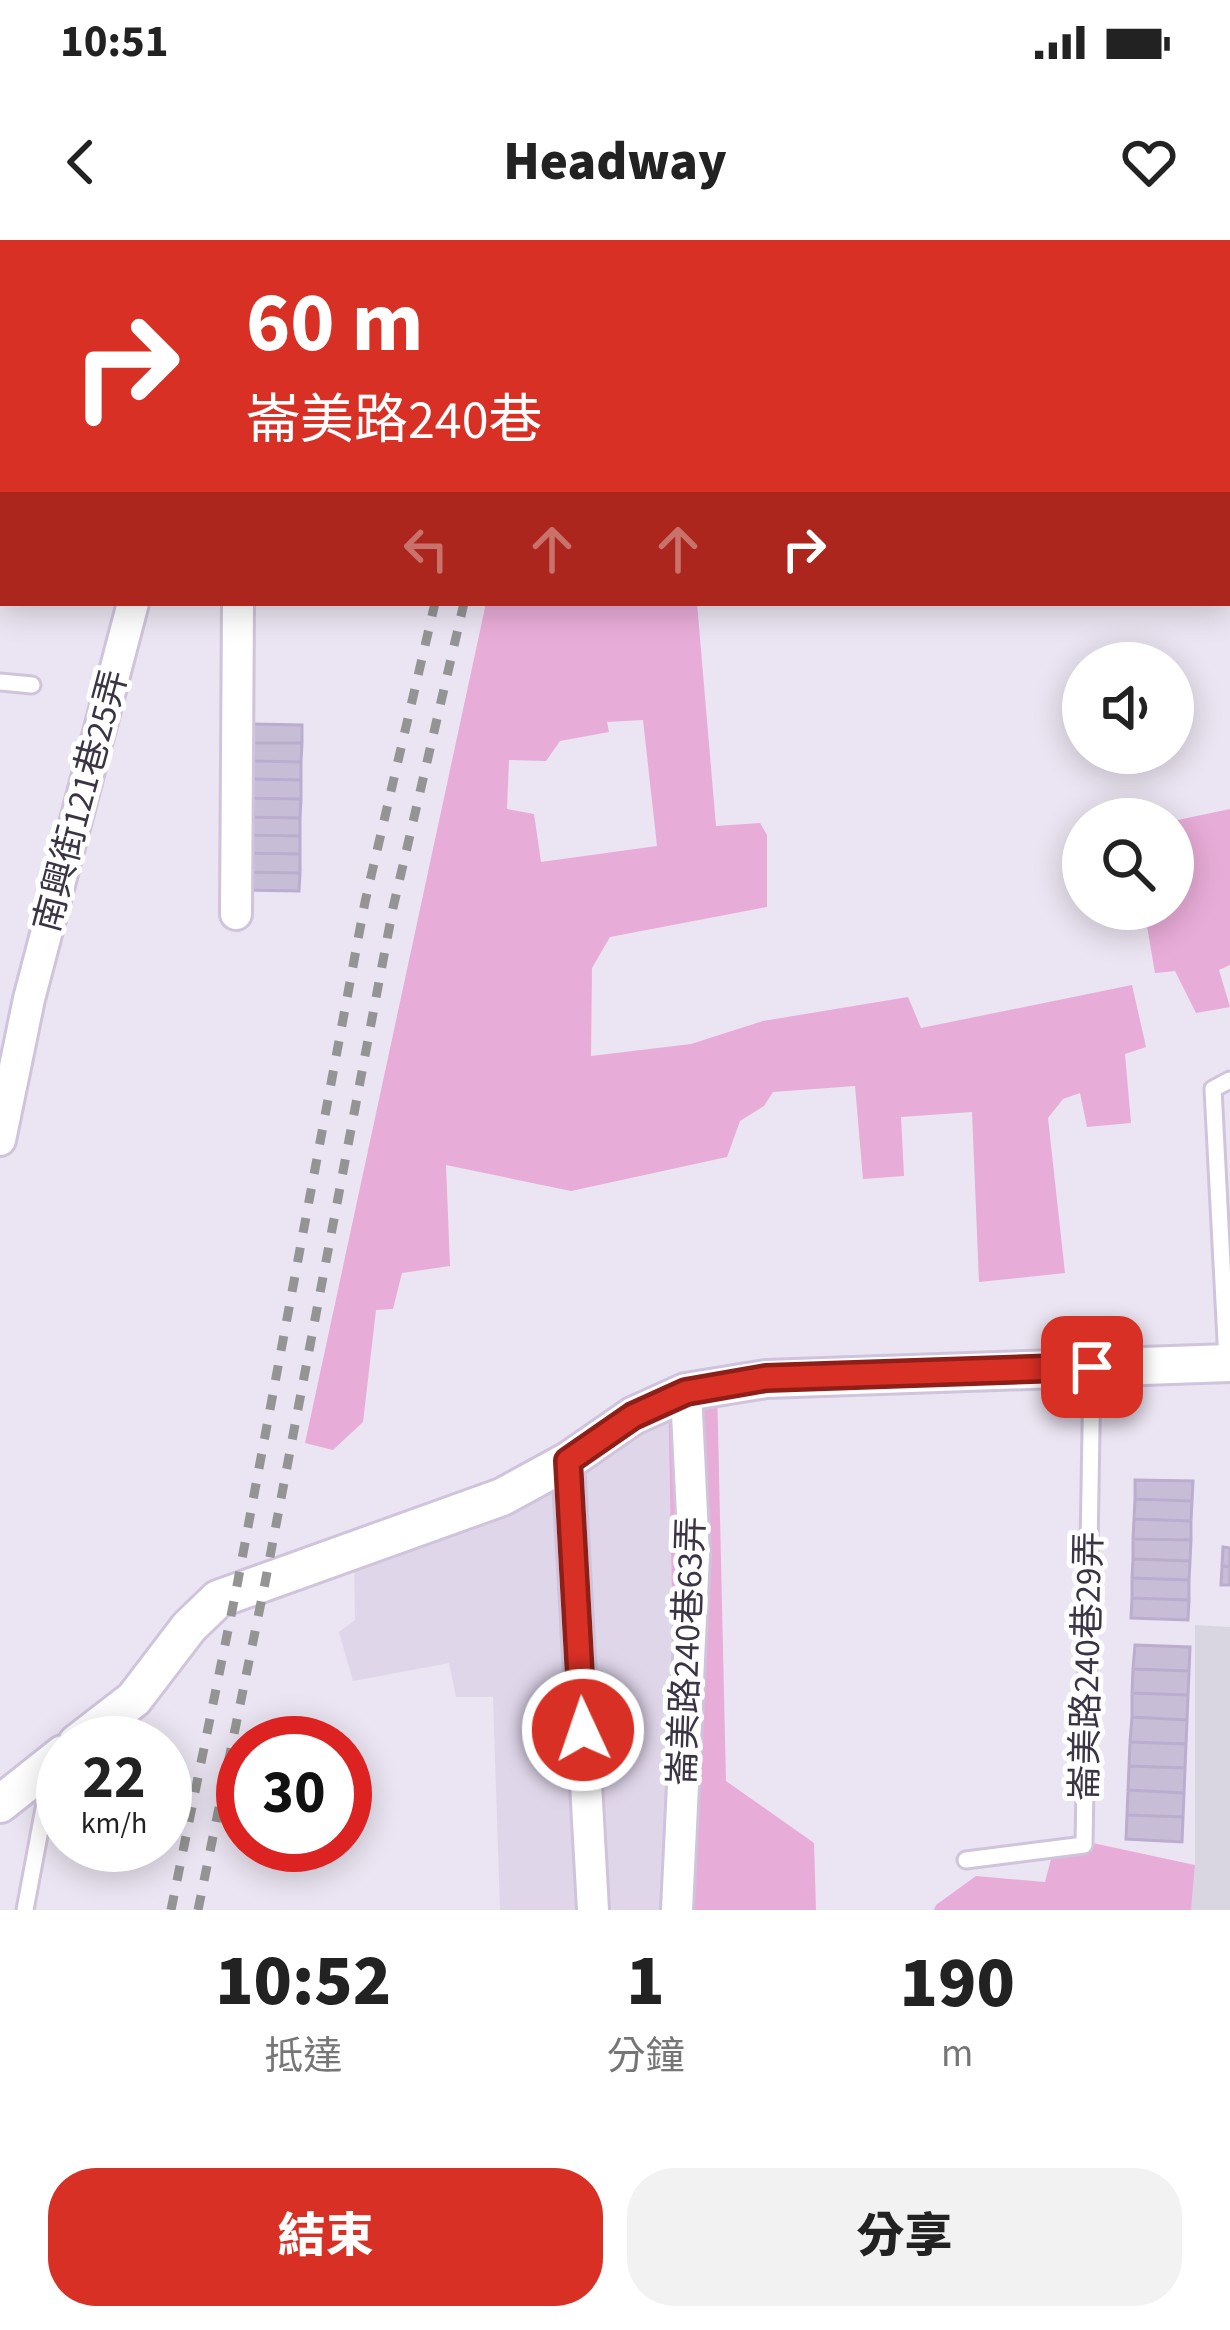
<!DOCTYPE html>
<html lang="zh-TW">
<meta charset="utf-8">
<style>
:root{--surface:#fff;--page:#f2f2f2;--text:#222;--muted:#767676;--accent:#d93025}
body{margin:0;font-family:"Source Sans 3","Noto Sans TC",sans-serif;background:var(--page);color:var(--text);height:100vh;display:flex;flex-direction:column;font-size:45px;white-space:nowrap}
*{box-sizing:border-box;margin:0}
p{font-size:39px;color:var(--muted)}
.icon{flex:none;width:66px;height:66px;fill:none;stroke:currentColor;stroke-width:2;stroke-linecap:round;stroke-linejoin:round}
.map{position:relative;height:1670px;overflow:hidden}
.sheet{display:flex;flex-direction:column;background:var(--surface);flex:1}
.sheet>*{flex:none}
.guide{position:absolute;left:0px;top:0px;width:1230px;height:366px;box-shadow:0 6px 30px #0003;background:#d93025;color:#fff;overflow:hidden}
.fabs{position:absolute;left:1062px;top:402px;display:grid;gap:24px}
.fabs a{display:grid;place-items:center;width:132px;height:132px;border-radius:50%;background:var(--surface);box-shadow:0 6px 30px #0003;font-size:60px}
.speed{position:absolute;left:36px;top:1476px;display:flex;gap:24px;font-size:60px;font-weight:700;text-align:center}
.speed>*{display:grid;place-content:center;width:156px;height:156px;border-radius:50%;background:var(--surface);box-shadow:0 6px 30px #0003;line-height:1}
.speed small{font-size:30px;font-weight:400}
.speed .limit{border:18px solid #d22;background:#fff;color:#111}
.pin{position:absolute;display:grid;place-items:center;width:102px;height:102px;color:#fff;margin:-51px;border-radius:24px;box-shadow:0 6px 18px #0006}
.me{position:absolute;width:132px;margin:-66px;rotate:357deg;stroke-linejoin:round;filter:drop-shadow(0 0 9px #0008)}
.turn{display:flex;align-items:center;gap:42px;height:252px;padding:0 48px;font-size:54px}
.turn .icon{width:156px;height:156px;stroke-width:2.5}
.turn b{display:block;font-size:84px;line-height:102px}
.lanes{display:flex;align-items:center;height:114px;padding:0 48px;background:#0003;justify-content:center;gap:60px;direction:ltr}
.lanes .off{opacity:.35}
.eta{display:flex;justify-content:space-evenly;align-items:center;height:204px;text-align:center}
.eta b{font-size:72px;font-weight:800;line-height:84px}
.primary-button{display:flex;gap:24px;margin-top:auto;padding:24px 48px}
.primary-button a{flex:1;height:138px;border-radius:48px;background:var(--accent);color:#fff;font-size:48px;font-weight:800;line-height:138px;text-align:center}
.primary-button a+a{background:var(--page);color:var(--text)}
.status{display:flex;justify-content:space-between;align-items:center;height:84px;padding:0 60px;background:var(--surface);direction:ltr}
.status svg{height:33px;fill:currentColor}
header{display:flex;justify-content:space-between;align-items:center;height:156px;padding:0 48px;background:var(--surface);font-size:54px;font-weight:800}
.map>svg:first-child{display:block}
</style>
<div class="status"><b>10:51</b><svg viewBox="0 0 49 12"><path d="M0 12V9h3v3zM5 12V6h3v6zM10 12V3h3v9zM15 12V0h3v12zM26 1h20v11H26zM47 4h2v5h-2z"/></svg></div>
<header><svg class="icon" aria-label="back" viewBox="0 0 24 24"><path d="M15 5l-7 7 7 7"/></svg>Headway<svg class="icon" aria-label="heart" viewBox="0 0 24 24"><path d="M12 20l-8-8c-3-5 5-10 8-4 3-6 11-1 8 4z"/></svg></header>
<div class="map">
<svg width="1230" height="1670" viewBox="0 0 1230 1670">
<rect width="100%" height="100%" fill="#ebe4f2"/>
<path fill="#e0d6ea" d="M 668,1150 L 678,1670 L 500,1670 L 493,1457 L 456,1457 L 449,1423 L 353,1441 L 339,1392 L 355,1380 L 354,1312 Z"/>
<path fill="#dad6e1" d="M 667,0 L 1038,0 L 667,3 Z
M 1195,1385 L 1230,1387 L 1230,1670 L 1191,1670 L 1195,1625 Z"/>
<path fill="#e8acd8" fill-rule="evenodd" d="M 486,363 L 697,363 L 716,586 L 760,583 L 767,595 L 767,667 L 610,697 L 592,728 L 591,816 L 691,804 L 763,781 L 908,757 L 921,788 L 1132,745 L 1146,807 L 1125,814 L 1131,883 L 1087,887 L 1080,853 L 1063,859 L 1048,878 L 1065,1033 L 979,1042 L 972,872 L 901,877 L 904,936 L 863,939 L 855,846 L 773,852 L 764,866 L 740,881 L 727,917 L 571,951 L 446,925 L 450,1026 L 402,1033 L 393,1069 L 376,1070 L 363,1182 L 333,1210 L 305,1203 ZM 643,480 L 657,606 L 541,622 L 534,574 L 507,569 L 509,520 L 546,521 L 560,501 L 609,492 L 607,482 Z
M 1230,569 L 1230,725 L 1219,730 L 1230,767 L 1196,773 L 1175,731 L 1155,733 L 1144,669 L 1173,669 L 1173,581 Z
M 717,1146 L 726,1541 L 814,1603 L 816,1670 L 678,1670 L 668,1150 Z
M 1088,1602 L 1195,1625 L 1191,1670 L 934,1670 L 936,1665 L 976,1636 L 1045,1642 L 1054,1608 Z"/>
<path fill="#c8bdd7" stroke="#bbadcf" stroke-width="3" d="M 249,484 L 302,485 L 302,503 L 248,503 Z
M 248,503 L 302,503 L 301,522 L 248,521 Z
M 248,521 L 301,522 L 301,540 L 248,539 Z
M 248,539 L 301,540 L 301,559 L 247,558 Z
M 247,558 L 301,559 L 300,578 L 247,577 Z
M 247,577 L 300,578 L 300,596 L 247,595 Z
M 247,595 L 300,596 L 300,614 L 247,613 Z
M 247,613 L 300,614 L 300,633 L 246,632 Z
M 246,632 L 300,633 L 299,651 L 246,650 Z
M 1135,1240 L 1193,1241 L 1192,1261 L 1135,1259 Z
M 1135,1259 L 1192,1261 L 1191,1281 L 1134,1279 Z
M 1134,1279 L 1191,1281 L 1191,1300 L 1133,1299 Z
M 1133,1299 L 1191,1300 L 1190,1321 L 1133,1319 Z
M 1223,1307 L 1230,1308 L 1230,1327 L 1222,1326 Z
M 1133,1319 L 1190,1321 L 1189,1340 L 1132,1338 Z
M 1222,1326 L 1230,1327 L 1230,1345 L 1221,1345 Z
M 1132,1338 L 1189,1340 L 1189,1360 L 1132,1358 Z
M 1132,1358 L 1189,1360 L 1188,1380 L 1131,1378 Z
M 1135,1405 L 1190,1407 L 1189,1431 L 1133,1429 Z
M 1133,1429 L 1189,1431 L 1188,1455 L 1132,1453 Z
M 1132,1453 L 1188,1455 L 1187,1480 L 1132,1477 Z
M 1132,1477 L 1187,1480 L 1186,1504 L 1130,1502 Z
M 1130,1502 L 1186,1504 L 1185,1528 L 1129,1526 Z
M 1129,1526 L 1185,1528 L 1184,1553 L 1128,1550 Z
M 1128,1550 L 1184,1553 L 1183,1577 L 1127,1575 Z
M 1127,1575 L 1183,1577 L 1182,1602 L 1126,1599 Z"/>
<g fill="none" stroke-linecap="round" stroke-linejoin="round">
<defs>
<path id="service" d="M 0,147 L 3,148
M 0,306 L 3,306
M 0,442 L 32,445
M 1227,1120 L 1213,849 L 1230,840
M 966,1620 L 1084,1605 L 1092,1131
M 25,1670 L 51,1531"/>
<path id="minor" d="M 222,3 L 223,0
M 236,674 L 238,363
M 0,900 L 29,759 L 133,363
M 568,1221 L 593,1670
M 677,1670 L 694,1315 L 686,1152"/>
<path id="tertiary" d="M 77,1503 L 134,1459 L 189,1387 L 218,1359 L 502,1257 L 568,1221 L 633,1176 L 686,1152 L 766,1139 L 1230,1123
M 0,1564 L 63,1514"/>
</defs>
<use href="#service" stroke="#cfc4dc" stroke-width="21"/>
<use href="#minor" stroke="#cfc4dc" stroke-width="36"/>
<use href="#tertiary" stroke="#cfc4dc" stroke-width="42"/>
<path stroke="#aa98c0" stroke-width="4.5" stroke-dasharray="6 6" stroke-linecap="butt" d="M 562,3 L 563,0"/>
<use href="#service" stroke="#fff" stroke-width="15"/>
<use href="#minor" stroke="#fff" stroke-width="30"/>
<use href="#tertiary" stroke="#fff" stroke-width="36"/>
<path stroke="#949494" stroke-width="9" stroke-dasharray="15 15" stroke-linecap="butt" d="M 519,3 L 520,0
M 548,3 L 549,0
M 171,1670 L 236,1351 L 365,662 L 435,363
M 198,1670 L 265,1343 L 393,668 L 464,363"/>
</g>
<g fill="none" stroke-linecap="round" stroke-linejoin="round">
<defs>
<path id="route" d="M 583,1490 L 568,1221 L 633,1176 L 686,1152 L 766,1138 L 1092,1127"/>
</defs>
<use href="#route" stroke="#8d1f18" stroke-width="30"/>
<use href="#route" stroke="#d93025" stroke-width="21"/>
</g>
<g text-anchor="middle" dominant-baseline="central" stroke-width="10" stroke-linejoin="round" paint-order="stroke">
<g font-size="36" fill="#3b3445" stroke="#fff">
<text transform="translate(81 561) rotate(-75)">南興街121巷25弄</text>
<text transform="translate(687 1411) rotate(-88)">崙美路240巷63弄</text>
<text transform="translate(1087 1426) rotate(-89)">崙美路240巷29弄</text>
</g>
</g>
</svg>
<div class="fabs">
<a><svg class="icon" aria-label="sound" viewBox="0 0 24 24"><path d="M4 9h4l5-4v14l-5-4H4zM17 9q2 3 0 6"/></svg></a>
<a><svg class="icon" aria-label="search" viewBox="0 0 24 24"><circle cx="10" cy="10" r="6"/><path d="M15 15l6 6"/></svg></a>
</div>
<div class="speed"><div>22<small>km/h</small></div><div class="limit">30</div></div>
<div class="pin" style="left:1092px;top:1127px;background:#d93025"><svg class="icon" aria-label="arrive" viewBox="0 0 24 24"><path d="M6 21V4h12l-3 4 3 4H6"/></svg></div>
<svg class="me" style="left:583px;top:1490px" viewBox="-20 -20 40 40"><circle r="17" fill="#d93025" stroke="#fff" stroke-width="3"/><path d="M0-11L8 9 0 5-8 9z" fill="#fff"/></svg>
<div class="guide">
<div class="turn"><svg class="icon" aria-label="right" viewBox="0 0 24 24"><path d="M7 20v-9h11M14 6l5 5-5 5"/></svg><div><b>60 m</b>崙美路240巷</div></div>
<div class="lanes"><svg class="icon off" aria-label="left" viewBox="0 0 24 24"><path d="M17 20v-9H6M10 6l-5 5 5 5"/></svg><svg class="icon off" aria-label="ahead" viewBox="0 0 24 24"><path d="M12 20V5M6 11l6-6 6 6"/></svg><svg class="icon off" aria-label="ahead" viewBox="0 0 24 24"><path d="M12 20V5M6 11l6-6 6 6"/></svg><svg class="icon" aria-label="right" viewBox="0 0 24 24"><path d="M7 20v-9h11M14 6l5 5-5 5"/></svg></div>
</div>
</div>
<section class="sheet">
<div class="eta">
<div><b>10:52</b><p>抵達</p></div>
<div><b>1</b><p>分鐘</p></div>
<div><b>190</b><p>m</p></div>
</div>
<div class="primary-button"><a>結束</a><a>分享</a></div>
</section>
